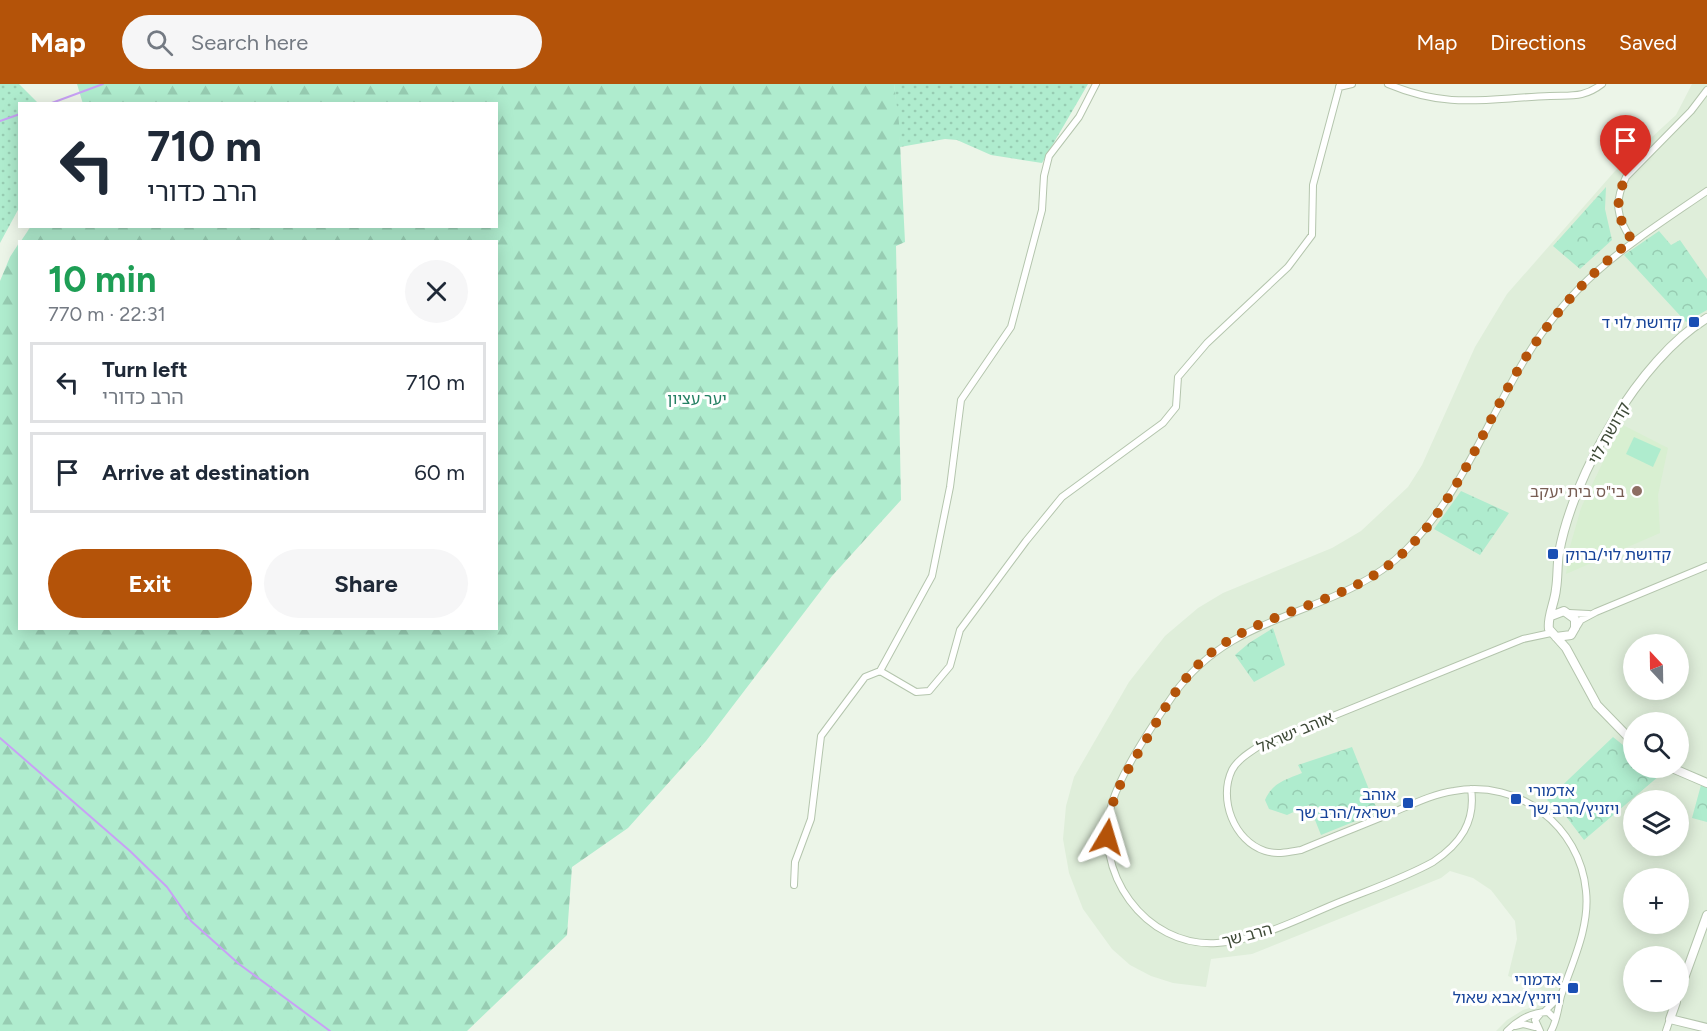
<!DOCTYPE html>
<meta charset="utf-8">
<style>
:root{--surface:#fff;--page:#f6f6f7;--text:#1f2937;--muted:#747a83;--line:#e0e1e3;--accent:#b45309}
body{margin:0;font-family:Figtree,"Noto Sans Hebrew",sans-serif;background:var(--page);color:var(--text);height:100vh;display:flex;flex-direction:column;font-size:22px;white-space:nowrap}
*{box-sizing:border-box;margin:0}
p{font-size:20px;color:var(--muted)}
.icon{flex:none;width:33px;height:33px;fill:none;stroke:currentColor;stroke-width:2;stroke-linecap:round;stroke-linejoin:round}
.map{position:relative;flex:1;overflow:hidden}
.sheet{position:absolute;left:18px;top:156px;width:480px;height:390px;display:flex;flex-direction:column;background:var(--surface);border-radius:0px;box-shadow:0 3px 15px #0003}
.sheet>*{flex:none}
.banner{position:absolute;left:18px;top:18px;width:480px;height:126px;border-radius:0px;box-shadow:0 3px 15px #0003;background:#fff;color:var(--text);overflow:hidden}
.needle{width:39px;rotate:338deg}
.controls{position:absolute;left:1623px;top:550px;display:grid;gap:12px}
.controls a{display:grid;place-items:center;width:66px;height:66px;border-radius:50%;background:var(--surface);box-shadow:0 3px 15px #0003;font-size:30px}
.pin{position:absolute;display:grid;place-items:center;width:51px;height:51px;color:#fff;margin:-62px -26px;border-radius:50% 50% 50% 0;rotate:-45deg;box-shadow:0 0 6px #0007}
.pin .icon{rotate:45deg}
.me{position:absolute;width:66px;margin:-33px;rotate:7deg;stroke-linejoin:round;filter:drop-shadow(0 0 4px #0008)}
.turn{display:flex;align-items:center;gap:21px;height:126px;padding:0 30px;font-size:27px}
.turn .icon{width:78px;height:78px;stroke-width:2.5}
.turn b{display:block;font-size:42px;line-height:51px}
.round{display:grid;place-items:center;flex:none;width:63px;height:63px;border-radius:32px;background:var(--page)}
.overview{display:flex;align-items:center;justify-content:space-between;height:102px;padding:0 30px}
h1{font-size:36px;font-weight:700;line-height:45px;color:#1e9e55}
.cta{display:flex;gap:12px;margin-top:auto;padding:12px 30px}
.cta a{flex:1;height:69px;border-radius:36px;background:var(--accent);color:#fff;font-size:24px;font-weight:700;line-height:69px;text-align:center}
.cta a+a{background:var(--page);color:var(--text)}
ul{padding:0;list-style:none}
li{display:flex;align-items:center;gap:18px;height:81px;margin:0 12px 9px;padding:0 18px;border:3px solid var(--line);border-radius:0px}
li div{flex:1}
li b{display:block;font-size:22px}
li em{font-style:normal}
header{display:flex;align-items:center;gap:36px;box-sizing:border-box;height:84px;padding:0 30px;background:var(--accent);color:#fff}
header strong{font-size:28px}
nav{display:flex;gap:33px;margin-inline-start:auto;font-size:21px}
.search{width:420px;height:54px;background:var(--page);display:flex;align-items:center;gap:15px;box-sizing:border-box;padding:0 21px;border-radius:33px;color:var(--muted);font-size:22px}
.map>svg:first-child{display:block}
</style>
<header>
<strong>Map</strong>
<div class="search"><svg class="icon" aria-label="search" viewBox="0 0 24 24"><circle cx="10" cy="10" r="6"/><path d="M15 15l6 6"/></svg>Search here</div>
<nav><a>Map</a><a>Directions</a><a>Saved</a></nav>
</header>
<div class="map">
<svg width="1707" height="947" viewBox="0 0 1707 947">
<defs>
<pattern id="grass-dots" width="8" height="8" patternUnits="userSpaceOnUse" patternTransform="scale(1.5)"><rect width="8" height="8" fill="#afecce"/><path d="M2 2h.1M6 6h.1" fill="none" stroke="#97ccb2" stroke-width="1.8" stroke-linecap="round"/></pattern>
<pattern id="forest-firs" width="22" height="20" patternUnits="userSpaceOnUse" patternTransform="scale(1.5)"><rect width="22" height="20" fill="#afecce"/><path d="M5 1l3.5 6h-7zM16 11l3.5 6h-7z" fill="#97ccb2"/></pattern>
<pattern id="park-crowns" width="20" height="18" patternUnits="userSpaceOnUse" patternTransform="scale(1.5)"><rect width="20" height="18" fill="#afecce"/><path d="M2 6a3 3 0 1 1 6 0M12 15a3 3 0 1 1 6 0" fill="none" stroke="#97ccb2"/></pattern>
</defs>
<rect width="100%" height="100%" fill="#ecf5e8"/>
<path fill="#dfeeda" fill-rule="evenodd" d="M 1692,0 L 1707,0 L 1707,947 L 1496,947 L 1507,936 L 1523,926 L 1545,919 L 1547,908 L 1508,892 L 1517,855 L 1515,837 L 1491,806 L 1473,794 L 1450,787 L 1441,794 L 1252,870 L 1211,875 L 1206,903 L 1173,899 L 1151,892 L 1130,881 L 1112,865 L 1083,825 L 1069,789 L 1063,755 L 1066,722 L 1074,693 L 1129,598 L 1165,552 L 1198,524 L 1223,509 L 1332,464 L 1361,447 L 1408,403 L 1422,381 L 1475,263 L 1507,210 L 1615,87 L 1676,31 ZM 1634,561 L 1678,561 L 1678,606 L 1634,606 ZM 1634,639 L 1678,639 L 1678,684 L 1634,684 ZM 1634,717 L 1678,717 L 1678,762 L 1634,762 ZM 1634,795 L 1678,795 L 1678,840 L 1634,840 ZM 1634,873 L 1678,873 L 1678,918 L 1634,918 Z"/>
<path fill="#d8efd1" d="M 1621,340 L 1668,364 L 1658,411 L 1660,449 L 1566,490 L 1569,466 L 1581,424 Z"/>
<path fill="url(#grass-dots)" d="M 0,0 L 19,0 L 38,19 L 20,20 L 19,124 L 0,159 Z
M 894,0 L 1088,0 L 1042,79 L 991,71 L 957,56 L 945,55 L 900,63 Z"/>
<path fill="url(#forest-firs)" d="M 77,0 L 894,0 L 899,39 L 905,158 L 896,162 L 901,416 L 832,492 L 706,657 L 628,744 L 572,783 L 567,851 L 467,947 L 0,947 L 0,197 L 10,173 L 19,159 L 20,544 L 496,544 L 496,158 L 21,157 L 31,142 L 496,142 L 496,20 L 83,20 Z"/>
<path fill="url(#park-crowns)" d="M 1606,103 L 1605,125 L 1612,156 L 1580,185 L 1553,162 Z
M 1659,147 L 1671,161 L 1680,156 L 1707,195 L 1707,226 L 1686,238 L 1624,171 Z
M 1461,407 L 1509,429 L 1480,471 L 1434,445 Z
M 1273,544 L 1285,581 L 1254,598 L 1235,571 L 1249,559 Z
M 1613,653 L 1633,669 L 1634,684 L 1666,686 L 1584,756 L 1565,731 L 1547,716 Z
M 1352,663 L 1378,728 L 1321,751 L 1309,721 L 1287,731 L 1269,725 L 1265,716 C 1272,699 1285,696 1302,689 L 1298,681 Z
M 1701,701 L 1707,703 L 1707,738 L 1692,734 Z"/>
<path fill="#afecce" d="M 1634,353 L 1661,365 L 1653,383 L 1626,370 Z"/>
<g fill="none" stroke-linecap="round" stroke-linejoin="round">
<path stroke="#c8a1f5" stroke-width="2" d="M 49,20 L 103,0
M 0,37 L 20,30
M 0,654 L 130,767 L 167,803 L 191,837 L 239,880 L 330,947"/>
<defs>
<path id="minor" d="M 1388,0 C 1450,26 1487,14 1550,12 C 1571,11 1584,14 1602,0
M 1339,3 L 1352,0
M 1632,156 C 1616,133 1614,118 1626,93 L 1691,27 L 1707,6
M 1569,529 L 1589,530
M 1576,544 L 1581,536 L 1596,528 L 1707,482
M 1551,549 L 1523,555 L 1259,662 C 1249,669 1238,675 1232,686 C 1218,715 1234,757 1265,767 C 1277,771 1289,768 1301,766 C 1332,753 1363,741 1394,728 C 1413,720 1433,710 1454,707 C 1519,695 1580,742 1586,807 C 1590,843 1572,879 1561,912 C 1558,924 1557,937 1551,947
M 880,587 L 916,608 L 929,607 L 950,582 L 960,546 L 1026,457 L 1062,413 L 1163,339 L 1176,323 L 1178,293 L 1207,259 L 1288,183 L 1312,151 L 1313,101 L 1340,0
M 1471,705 C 1476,738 1460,760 1433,778 C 1404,794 1372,805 1342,817 C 1302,833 1261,856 1217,859 C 1145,864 1091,787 1112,719 C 1122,686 1154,639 1174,610 C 1236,523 1336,535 1406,466 C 1460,412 1486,339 1525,275 C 1575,192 1630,160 1707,107
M 794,801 L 795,778 L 811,735 L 821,652 L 865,593 L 880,587 L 932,492 L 950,403 L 961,316 L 1011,243 L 1042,126 L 1044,92 L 1049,72 L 1079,33 L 1096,0
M 1544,928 L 1560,912
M 1515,942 L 1523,940 L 1535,943
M 1507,947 C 1518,936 1532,928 1548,928 L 1555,935
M 1540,947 L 1535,936 L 1541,929
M 1666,947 L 1670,935"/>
<path id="tertiary" d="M 1551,532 L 1564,527 L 1575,535 L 1575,544 L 1571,551 L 1556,553
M 1634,659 L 1597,621 L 1566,564 L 1549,545 C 1547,533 1555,518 1556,505 C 1558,493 1557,481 1559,469 C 1573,391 1639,275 1707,234
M 1672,684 L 1707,699
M 1678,911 L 1707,831
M 1676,918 L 1670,935 L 1707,944"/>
</defs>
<use href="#minor" stroke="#b4c5ad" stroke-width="8"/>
<use href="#tertiary" stroke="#b4c5ad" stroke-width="10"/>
<use href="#minor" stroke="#fff" stroke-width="6"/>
<use href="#tertiary" stroke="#fff" stroke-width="8"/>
</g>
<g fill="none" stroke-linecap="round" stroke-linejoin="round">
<path stroke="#b45309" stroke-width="10" stroke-dasharray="0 18" d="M 1107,753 C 1108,716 1126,688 1145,658 C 1166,621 1187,584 1223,560 C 1276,525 1344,518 1394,477 C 1457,425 1483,340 1526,273 C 1555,228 1590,189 1632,156 C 1617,135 1614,117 1626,93"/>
</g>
<g fill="#1a4fb4" stroke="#fff" stroke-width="2">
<rect x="1688" y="232" width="12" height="12" rx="3"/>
<rect x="1547" y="464" width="12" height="12" rx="3"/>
<rect x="1510" y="709" width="12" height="12" rx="3"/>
<rect x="1402" y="713" width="12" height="12" rx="3"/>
<rect x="1567" y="898" width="12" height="12" rx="3"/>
</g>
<circle fill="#8d6e63" stroke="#fff" stroke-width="2" cx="1637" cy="407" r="6"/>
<g text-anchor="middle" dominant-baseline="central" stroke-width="6" stroke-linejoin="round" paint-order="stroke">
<g font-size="16" fill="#164399" stroke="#fff" text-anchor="end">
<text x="1682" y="238">קדושת לוי ד</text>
<text x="1565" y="470" text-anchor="start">קדושת לוי/ברוק</text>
<text x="1528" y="706" text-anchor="start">אדמורי<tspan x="1528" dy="18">ויזניץ/הרב שך</tspan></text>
<text x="1396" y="710">אוהב<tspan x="1396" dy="18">ישראל/הרב שך</tspan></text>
<text x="1561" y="895">אדמורי<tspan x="1561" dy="18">ויזניץ/אבא שאול</tspan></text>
</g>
<g font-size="16" fill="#258063" stroke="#fff">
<text x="697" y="314">יער עציון</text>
</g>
<g font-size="16" fill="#3d4936" stroke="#fff">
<text transform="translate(1609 349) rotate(-61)">קדושת לוי</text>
<text transform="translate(1295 648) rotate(-23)">אוהב ישראל</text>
<text transform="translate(1247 851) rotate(-15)">הרב שך</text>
</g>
<g font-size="16" fill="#785e54" stroke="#fff" text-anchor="end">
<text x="1625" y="407">בי"ס בית יעקב</text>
</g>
</g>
</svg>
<div class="controls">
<a><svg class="needle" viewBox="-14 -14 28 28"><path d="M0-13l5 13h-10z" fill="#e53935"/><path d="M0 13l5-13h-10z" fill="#747a83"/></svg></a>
<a><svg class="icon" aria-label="search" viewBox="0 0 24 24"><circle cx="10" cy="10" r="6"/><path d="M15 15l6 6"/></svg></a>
<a><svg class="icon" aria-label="layers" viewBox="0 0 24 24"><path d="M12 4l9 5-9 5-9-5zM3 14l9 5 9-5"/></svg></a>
<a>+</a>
<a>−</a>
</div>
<div class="pin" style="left:1626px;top:93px;background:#d93025"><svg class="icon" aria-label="arrive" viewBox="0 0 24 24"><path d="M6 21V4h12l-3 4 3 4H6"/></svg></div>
<svg class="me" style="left:1107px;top:753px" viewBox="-20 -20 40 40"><path d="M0-17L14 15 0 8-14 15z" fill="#b45309" stroke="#fff" stroke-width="4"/></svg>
<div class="banner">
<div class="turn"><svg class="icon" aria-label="left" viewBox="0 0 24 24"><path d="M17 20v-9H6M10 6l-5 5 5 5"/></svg><div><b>710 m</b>הרב כדורי</div></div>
</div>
<section class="sheet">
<div class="overview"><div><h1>10 min</h1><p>770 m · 22:31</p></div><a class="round"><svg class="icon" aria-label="close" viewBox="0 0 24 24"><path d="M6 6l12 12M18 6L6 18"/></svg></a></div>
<ul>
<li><svg class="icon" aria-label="left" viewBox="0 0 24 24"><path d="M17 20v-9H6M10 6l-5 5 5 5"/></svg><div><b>Turn left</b><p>הרב כדורי</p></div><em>710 m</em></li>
<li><svg class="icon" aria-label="arrive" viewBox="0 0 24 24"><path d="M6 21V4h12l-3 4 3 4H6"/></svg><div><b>Arrive at destination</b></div><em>60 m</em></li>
</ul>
<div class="cta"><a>Exit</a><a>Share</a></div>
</section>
</div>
